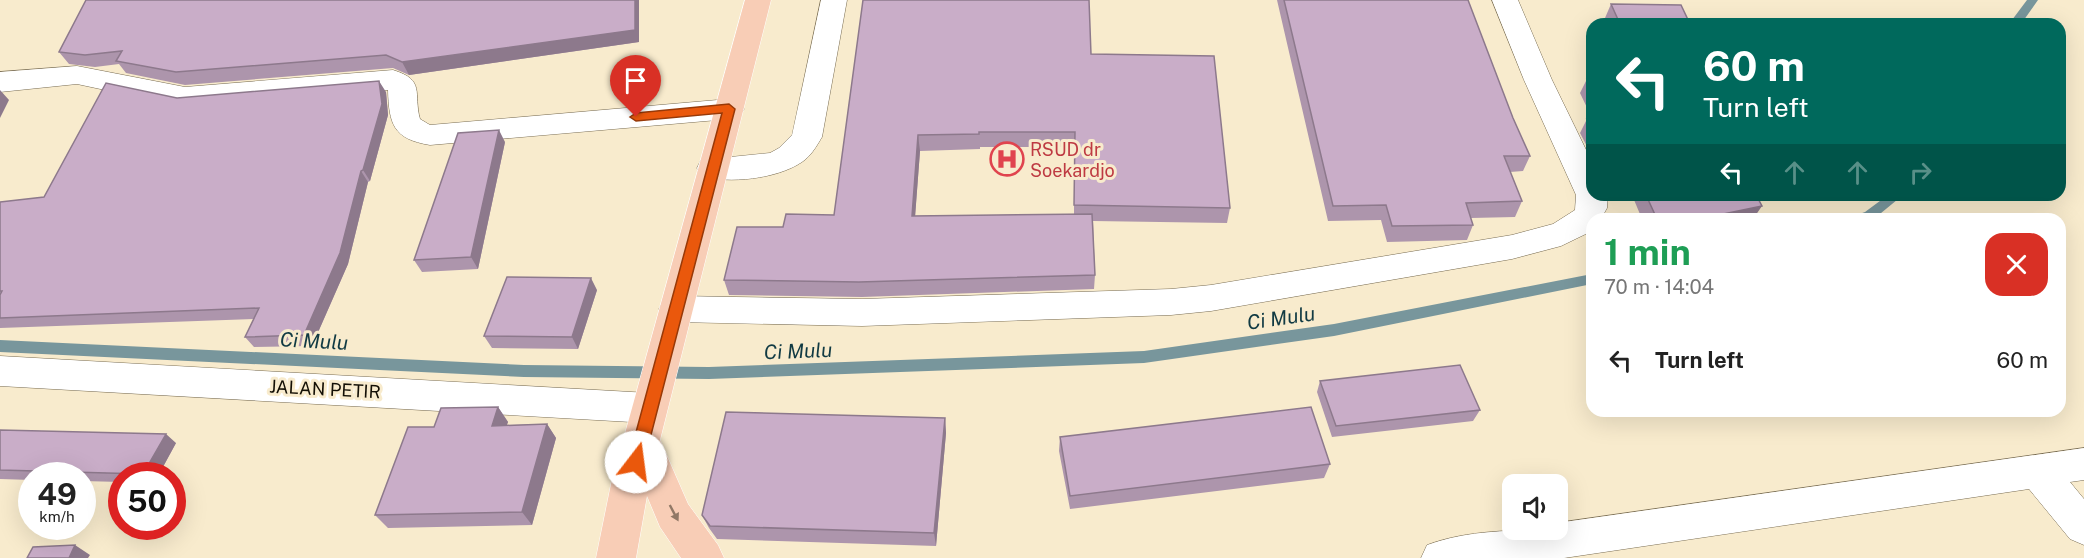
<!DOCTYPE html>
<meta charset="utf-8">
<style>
:root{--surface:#fff;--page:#f6f6f6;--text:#222;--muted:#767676}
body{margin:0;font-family:"Public Sans",sans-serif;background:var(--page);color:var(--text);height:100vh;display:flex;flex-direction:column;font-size:22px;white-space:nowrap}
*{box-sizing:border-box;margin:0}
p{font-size:20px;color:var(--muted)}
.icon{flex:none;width:33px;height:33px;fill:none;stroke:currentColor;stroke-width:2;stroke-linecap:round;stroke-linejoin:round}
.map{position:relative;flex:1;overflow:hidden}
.panel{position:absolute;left:1586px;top:213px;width:480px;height:204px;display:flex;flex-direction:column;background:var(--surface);border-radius:18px;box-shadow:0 6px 24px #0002}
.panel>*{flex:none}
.banner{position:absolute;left:1586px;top:18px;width:480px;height:183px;border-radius:18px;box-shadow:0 6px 24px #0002;background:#00695c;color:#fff;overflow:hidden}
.tools{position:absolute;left:1502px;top:474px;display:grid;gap:12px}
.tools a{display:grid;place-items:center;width:66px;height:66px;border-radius:12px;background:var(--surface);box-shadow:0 6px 24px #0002;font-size:30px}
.speed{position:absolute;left:18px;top:462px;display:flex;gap:12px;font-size:30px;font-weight:700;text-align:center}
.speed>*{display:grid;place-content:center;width:78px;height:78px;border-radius:50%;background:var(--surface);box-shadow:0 6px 24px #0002;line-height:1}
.speed small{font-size:15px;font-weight:400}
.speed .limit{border:9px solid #d22;background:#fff;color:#111}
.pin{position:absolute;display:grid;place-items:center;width:51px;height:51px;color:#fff;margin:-62px -26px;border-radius:50% 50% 50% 0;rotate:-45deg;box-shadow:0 0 6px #0007}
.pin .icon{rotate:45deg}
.me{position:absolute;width:66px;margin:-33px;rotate:15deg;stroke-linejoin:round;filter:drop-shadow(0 0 4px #0008)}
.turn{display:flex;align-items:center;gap:21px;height:126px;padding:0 18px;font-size:27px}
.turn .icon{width:78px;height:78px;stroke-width:2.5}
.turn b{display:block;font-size:42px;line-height:51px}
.lanes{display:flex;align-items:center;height:57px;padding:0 18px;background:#0003;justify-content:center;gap:30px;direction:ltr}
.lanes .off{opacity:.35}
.round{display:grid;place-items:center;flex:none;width:63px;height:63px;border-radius:18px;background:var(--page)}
.headline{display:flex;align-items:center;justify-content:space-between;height:102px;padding:0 18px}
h1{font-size:36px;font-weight:700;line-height:45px;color:#1e9e55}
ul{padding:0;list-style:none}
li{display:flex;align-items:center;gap:18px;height:90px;padding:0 18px}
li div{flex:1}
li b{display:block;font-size:22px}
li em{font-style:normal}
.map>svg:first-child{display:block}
</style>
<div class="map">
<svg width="2084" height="558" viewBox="0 0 2084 558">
<rect width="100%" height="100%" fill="#f8ebcd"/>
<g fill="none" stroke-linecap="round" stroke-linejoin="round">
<path fill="#78969c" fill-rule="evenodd" d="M 2027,0 L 2038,0 L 2021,24 L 2009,24 Z
M 1888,195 L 1903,195 L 1875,218 L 1853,219 L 1854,216 L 1865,212 Z
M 1592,274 L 1592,284 L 1334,336 L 1144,363 L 709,379 L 524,377 L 0,352 L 0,340 L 524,365 L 709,367 L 1144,351 L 1334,324 Z"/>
<defs>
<path id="minor" d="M 821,0 L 847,0 L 822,137 C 816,147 811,156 802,162 C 777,179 729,184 701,176 L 697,168 L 701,160 L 770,153 L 779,148 L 792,135 Z
M 1492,0 L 1518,0 L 1552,80 L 1592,162 L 1592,195 L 1608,195 L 1607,208 L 1601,219 L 1592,219 L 1592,231 L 1561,246 L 1512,259 L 1211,311 L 1171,315 L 862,326 L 676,322 L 664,318 L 659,309 L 664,300 L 676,296 L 862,299 L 1171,289 L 1211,285 L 1512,235 L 1553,224 L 1575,210 L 1576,195 L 1524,80 Z
M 77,66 L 185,87 L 393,70 C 426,80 413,93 420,119 L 430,125 L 729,99 L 739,102 L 744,109 L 739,116 L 729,119 L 430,145 C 393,139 389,124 388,90 L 185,107 L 77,84 L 0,92 L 0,72 Z
M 0,356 L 649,393 L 662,397 L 667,408 L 662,419 L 649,423 L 0,386 Z
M 2084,448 L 2084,480 L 2070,482 L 2084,499 L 2084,545 L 2070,539 L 2029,489 L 1564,558 L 1421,558 L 1427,545 C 1467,530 1515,530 1557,530 L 1557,523 Z"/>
<path id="major" d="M 745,0 L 771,0 L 660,440 L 688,504 L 718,545 L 724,558 L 681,558 L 660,527 L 647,496 L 636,558 L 596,558 L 611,484 Z"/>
</defs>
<use href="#minor" stroke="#786c52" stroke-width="1"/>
<use href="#major" stroke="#fff" stroke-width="1"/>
<use href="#minor" fill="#fff" fill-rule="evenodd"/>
<use href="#major" fill="#f8cdb6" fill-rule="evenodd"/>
</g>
<path fill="#ad95ac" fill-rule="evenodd" d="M 863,0 L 1091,54 L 1230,208 L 1227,223 L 1093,221 L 1095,275 L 1094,289 L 862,297 L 729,295 L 724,280 L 783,227 L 834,215 ZM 980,147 L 1074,147 L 1074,214 L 915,216 L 920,151 L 980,149 Z
M 1277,0 L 1468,0 L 1513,118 L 1530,156 L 1523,171 L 1510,172 L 1522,201 L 1515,217 L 1471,218 L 1473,225 L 1467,240 L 1387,242 L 1381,220 L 1328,221 Z
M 1611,4 L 1690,24 L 1607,24 L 1605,18 Z
M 639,42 L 409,75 L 393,68 L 185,85 L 126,73 L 119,64 L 95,67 L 69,64 L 59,52 Z
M 1587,79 L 1592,79 L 1592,118 L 1580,93 Z
M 386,92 L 388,115 L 370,181 L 368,182 L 348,264 L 312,346 L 254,347 L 245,337 L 254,319 L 0,328 L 0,202 L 44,197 L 177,98 Z
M 1587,119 L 1592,119 L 1592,156 L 1580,133 Z
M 505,142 L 478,269 L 422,272 L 414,260 Z
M 1632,195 L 1756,195 L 1753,219 L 1642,219 Z
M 597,290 L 578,349 L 492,348 L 484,336 Z
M 1320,381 L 1480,410 L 1473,421 L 1332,437 L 1317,392 Z
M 498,407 L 508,422 L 506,425 L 547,424 L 556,438 L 532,525 L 388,528 L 375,515 L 434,427 Z
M 945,418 L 946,433 L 936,546 L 717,539 L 709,528 L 702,515 Z
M 0,430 L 176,443 L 158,476 L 122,476 L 122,482 L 82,481 L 82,476 L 32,476 L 32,480 L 0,479 Z
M 1060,437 L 1330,464 L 1324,478 L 1070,509 L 1059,451 Z"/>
<path fill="#8d798c" d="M 635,0 L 639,0 L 639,42 L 409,75 L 402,62 Z
M 379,81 L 386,92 L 388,115 L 370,181 L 363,170 Z
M 0,90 L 9,100 L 0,118 Z
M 499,130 L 505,142 L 478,269 L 471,257 Z
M 918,135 L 920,151 L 914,231 L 912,216 Z
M 361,171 L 368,182 L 348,264 L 312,346 L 304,335 Z
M 1762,206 L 1753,219 L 1699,219 Z
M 591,278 L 597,290 L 578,349 L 572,337 Z
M 498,407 L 508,422 L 502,440 L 492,426 Z
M 945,418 L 946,433 L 936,546 L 934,533 Z
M 547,424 L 556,438 L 532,525 L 522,512 Z
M 166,434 L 176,443 L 158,476 L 145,476 L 143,474 Z
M 75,545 L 90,555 L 88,558 L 69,558 Z"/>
<path fill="#c9adc8" stroke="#8d798c" stroke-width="1.5" d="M 86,0 L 635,0 L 635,30 L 402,62 L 386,55 L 176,72 L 116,61 L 122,51 L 85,55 L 59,52 Z
M 863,0 L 1089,0 L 1091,54 L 1214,56 L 1230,208 L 1074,205 L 1075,132 L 979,132 L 979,134 L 918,135 L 912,216 L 1092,214 L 1095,275 L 859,282 L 724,280 L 737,227 L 783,227 L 786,214 L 834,215 Z
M 1284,0 L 1468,0 L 1513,118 L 1530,156 L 1504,156 L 1522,201 L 1466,203 L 1473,225 L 1392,226 L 1386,205 L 1333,206 Z
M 1611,4 L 1681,5 L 1690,24 L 1620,24 Z
M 1587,79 L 1592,79 L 1592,89 Z
M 379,81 L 382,104 L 363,170 L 361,171 L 340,253 L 304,335 L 245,337 L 259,308 L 0,318 L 0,295 L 2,291 L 0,291 L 0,202 L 44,197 L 106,83 L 177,98 Z
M 1587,119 L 1592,119 L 1592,127 Z
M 499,130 L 471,257 L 414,260 L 458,133 Z
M 1646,195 L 1756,195 L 1762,206 L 1699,219 L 1657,219 Z
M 507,277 L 591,278 L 572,337 L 484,336 Z
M 1460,365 L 1480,410 L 1336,426 L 1320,381 Z
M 498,407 L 492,426 L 547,424 L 522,512 L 375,515 L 408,427 L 434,427 L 441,408 Z
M 1311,407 L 1330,464 L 1070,496 L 1060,437 Z
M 726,412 L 945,418 L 934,533 L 710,526 L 702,515 Z
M 0,430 L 166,434 L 143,474 L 0,470 Z
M 75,545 L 69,558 L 27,558 L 33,547 Z"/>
<defs><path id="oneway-solid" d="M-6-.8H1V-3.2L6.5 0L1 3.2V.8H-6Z" transform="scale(1.5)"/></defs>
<use fill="#917866" href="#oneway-solid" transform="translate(674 513) rotate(62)"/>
<path fill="#ea580c" stroke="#983908" stroke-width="1.5" d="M 729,104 L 735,109 L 644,462 L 642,467 L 631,467 L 628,462 L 722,113 L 636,121 L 630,117 L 636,113 Z"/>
<defs>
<symbol id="hospital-ring" viewBox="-11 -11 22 22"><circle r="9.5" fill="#f8ebcd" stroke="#e0444e" stroke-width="1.5"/><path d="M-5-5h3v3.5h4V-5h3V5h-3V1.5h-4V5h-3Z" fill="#e0444e"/></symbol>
</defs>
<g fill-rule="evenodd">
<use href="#hospital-ring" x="988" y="140" width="38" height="38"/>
</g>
<g text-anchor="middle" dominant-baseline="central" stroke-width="6" stroke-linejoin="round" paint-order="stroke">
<g font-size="18" fill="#be3a42" stroke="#f8ebcd" text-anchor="start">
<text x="1030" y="149">RSUD dr<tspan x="1030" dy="21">Soekardjo</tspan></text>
</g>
<g font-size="18" fill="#130f05" stroke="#f8ebcd">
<text transform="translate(325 389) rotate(3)">JALAN PETIR</text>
</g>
<g font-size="20" font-style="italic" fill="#113a43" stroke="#f8ebcd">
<text transform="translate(1281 318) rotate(-8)">Ci Mulu</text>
<text transform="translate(314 341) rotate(3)">Ci Mulu</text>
<text transform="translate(798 351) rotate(-2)">Ci Mulu</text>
</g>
</g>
</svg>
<div class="tools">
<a><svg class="icon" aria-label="sound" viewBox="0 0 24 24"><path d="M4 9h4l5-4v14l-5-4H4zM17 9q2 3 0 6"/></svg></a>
</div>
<div class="speed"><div>49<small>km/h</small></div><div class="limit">50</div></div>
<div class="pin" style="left:636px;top:117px;background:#d93025"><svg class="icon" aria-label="arrive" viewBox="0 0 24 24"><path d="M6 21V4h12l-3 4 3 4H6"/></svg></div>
<svg class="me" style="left:636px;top:462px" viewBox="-20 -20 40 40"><circle r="19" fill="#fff"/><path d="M0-13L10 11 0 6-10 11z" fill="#ea580c"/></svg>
<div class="banner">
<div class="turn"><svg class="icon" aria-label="left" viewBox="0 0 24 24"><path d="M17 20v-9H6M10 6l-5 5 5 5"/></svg><div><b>60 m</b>Turn left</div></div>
<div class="lanes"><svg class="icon" aria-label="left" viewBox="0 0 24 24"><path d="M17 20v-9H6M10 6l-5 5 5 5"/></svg><svg class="icon off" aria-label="ahead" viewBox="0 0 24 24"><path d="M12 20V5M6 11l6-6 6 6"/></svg><svg class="icon off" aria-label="ahead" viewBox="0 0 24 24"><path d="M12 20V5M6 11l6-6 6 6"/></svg><svg class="icon off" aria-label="right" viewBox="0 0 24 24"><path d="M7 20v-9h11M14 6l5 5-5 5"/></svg></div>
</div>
<section class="panel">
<div class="headline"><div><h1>1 min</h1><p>70 m · 14:04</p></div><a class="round" style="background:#d93025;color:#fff"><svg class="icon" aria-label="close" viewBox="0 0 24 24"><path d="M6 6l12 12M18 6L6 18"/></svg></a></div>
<ul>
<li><svg class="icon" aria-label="left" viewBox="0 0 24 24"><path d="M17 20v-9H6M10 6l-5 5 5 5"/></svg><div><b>Turn left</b></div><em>60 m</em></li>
</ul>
</section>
</div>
